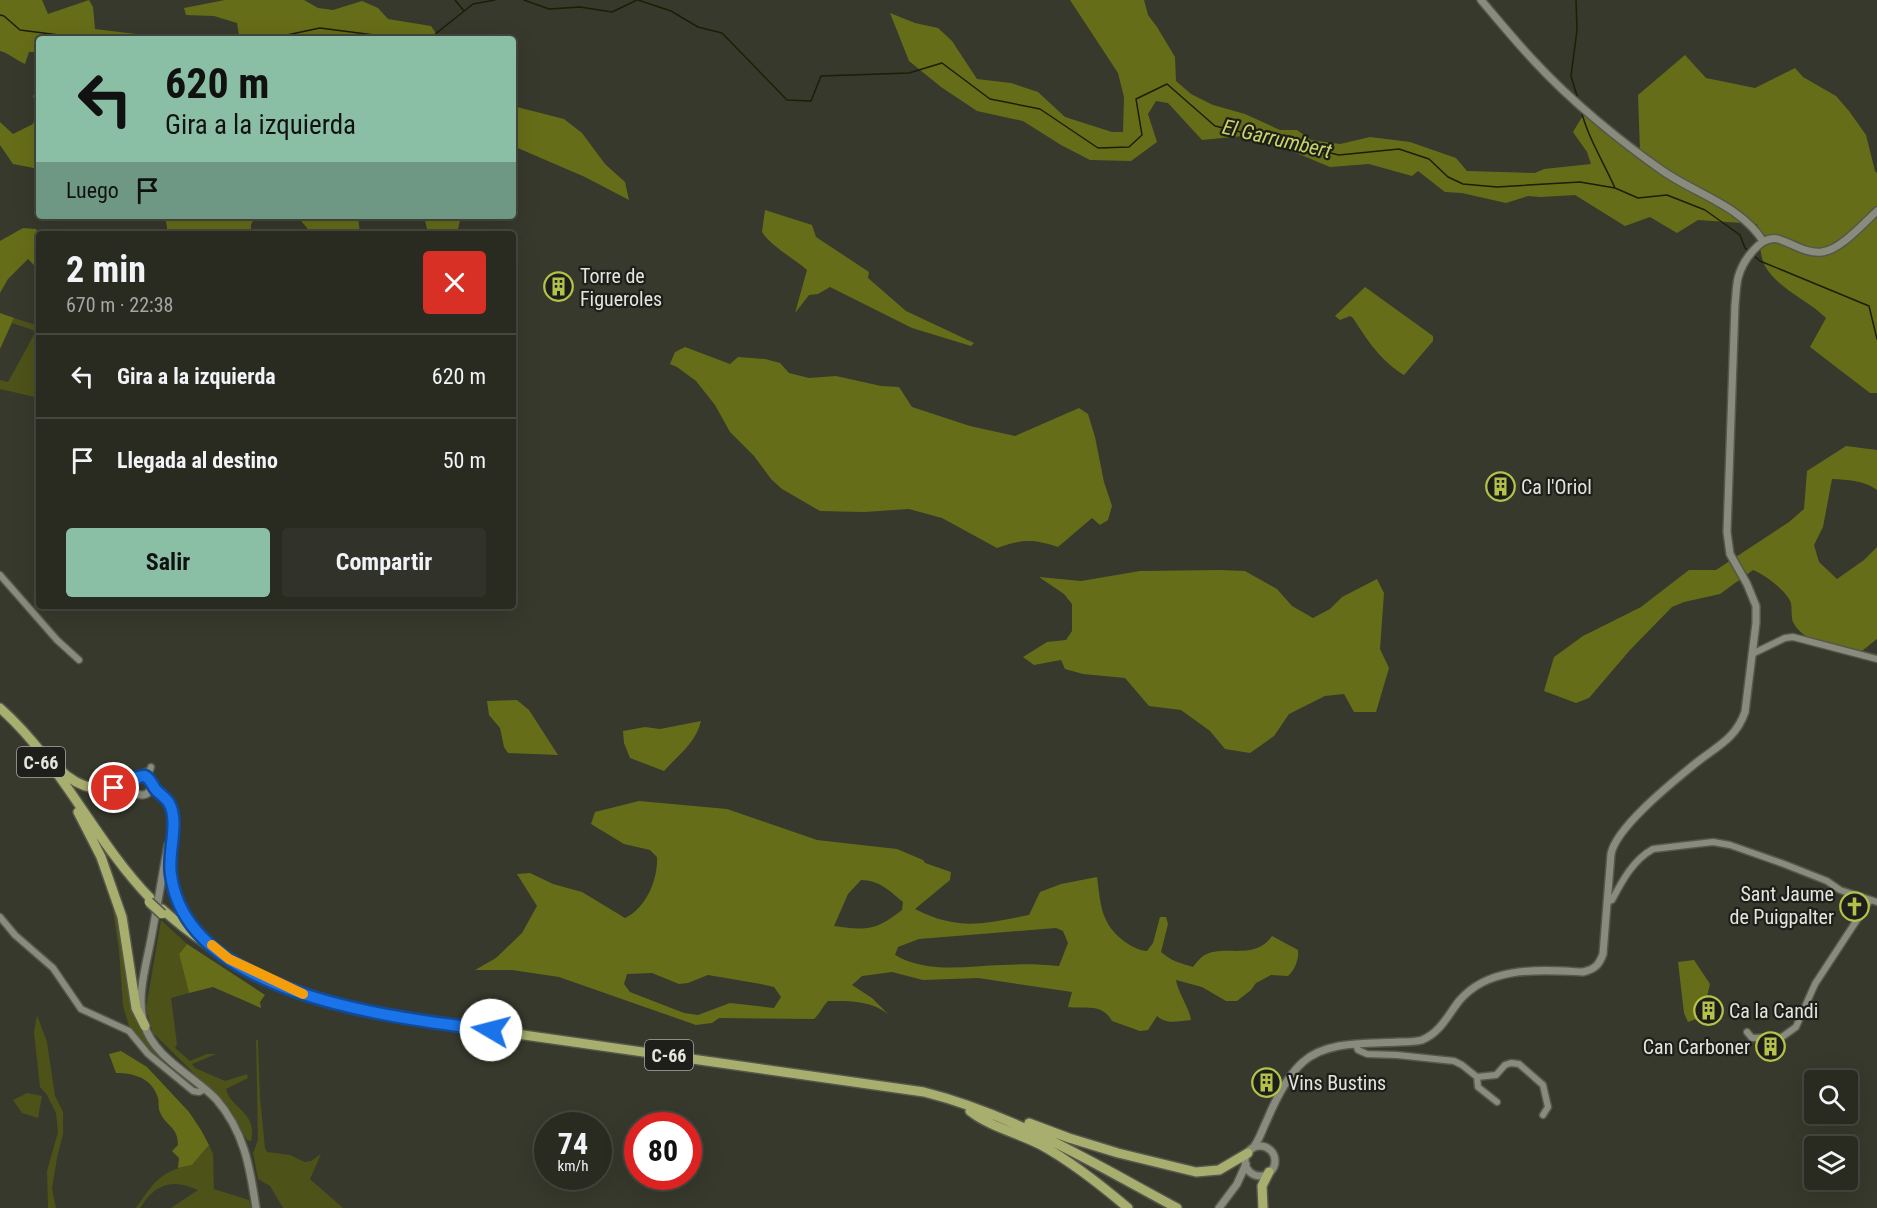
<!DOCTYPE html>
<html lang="es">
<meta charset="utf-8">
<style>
:root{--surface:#292b21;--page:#31332a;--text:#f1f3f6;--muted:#a5a7a5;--line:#45473f;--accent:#8abfa5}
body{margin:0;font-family:"Roboto Condensed",sans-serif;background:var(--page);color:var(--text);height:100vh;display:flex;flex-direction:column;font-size:22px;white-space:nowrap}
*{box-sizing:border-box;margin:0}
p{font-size:20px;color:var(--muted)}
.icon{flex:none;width:33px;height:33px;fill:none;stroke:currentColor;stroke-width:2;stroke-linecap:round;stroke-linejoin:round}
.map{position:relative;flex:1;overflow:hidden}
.side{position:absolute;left:36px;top:231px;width:480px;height:378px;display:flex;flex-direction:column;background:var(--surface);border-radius:6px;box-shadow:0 6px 24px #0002,0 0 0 2px var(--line)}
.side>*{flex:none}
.hud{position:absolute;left:36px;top:36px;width:480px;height:183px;border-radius:6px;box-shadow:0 6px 24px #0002,0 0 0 2px var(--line);background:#8abfa5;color:#111;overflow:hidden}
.controls{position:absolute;left:1804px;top:1070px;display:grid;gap:12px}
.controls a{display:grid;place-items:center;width:54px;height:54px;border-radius:6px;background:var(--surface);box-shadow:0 6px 24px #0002,0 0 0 2px var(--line);font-size:30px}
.speed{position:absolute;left:534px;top:1112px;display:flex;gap:12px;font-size:30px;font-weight:700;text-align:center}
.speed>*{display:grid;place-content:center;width:78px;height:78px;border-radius:50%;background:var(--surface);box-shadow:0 6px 24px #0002,0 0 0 2px var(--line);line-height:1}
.speed small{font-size:15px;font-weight:400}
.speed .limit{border:9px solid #d22;background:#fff;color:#111}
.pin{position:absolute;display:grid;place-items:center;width:51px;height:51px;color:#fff;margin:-26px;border:3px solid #fff;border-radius:50%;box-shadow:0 2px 6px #0007}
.me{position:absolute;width:66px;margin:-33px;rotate:278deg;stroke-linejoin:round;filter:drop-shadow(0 0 4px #0008)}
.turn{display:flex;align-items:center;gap:21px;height:126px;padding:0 30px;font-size:27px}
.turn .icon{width:78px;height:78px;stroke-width:2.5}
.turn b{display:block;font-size:42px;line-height:51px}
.then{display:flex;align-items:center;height:57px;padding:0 30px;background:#0003;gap:12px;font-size:22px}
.round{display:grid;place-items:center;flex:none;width:63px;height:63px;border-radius:6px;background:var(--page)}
.overview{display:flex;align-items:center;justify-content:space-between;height:102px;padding:0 30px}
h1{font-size:36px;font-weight:700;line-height:45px}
.button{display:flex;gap:12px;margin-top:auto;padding:12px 30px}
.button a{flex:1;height:69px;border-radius:6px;background:var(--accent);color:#111;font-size:24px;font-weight:700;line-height:69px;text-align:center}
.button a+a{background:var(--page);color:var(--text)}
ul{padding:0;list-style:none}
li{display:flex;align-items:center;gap:18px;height:84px;padding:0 30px;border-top:2px solid var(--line)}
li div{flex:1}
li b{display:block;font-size:22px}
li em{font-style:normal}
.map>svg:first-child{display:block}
</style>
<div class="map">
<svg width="1877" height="1208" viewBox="0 0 1877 1208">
<rect width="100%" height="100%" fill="#37392c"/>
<path fill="#4d5219" d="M 14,318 L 39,326 L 39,398 L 0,389 L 0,380 L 8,382 L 36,331 L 12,323 Z
M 112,902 L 121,932 L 133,1012 L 144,1035 L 163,1060 L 186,1081 L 154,1057 L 129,1026 L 123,1006 L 119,951 Z
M 161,920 L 187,944 L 179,954 L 189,993 L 171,998 L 177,1044 L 175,1048 L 190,1061 L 207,1054 L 216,1054 L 192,1064 L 195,1068 L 225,1081 L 247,1074 L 248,1078 L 226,1089 C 230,1108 258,1112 251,1141 L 247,1140 L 230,1109 L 153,1033 L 146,1008 Z
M 37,1015 L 47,1042 L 55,1096 L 63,1112 L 63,1134 L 57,1158 L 52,1189 L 56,1208 L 48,1208 L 47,1171 L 58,1132 L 56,1113 L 47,1095 L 40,1087 L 34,1032 Z
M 256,1039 L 258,1041 L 260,1097 L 265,1148 L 267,1152 L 290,1155 L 305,1162 L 311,1161 L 321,1154 L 310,1179 L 343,1208 L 283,1208 L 270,1186 L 258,1179 L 253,1153 L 258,1140 Z
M 27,1093 L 42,1096 L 38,1118 L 22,1113 L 13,1100 Z
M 209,1145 L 213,1154 L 214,1189 L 249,1200 L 251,1208 L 171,1208 L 198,1190 C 171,1178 155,1184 140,1208 L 136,1208 C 154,1183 159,1171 192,1165 Z"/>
<path fill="#666d18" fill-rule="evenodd" d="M 0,0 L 42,0 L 48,14 L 89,0 L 93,7 L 95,29 L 177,39 L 239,35 L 237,23 L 214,16 L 186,15 L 184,8 L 225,0 L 304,0 L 318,8 L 333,10 L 362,1 L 378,8 L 388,19 L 431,26 L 440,39 L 327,39 L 309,36 L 295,39 L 39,39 L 39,52 L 29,52 L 25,64 C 17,61 7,52 0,51 Z
M 1070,0 L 1144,0 L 1148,15 L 1157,27 L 1175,57 L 1176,81 L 1191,94 L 1213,105 L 1245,114 L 1280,130 L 1297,130 L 1311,140 L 1340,144 L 1370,137 L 1410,142 L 1456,158 L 1467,171 L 1535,173 L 1544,169 L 1591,164 L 1587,152 L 1573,132 L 1585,112 L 1611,126 L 1640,151 L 1638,95 L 1685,55 L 1706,78 L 1755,88 L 1795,68 L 1803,77 L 1836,96 L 1849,111 L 1866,135 L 1875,171 L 1877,173 L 1877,393 L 1870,393 L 1810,347 L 1826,318 C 1808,300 1778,289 1765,266 C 1760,257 1759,235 1757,224 L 1698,220 L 1677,233 L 1650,217 L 1625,226 L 1575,195 L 1541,197 L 1528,196 L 1506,203 L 1462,193 L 1445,192 L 1418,171 L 1412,176 L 1369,164 L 1330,167 L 1253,135 L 1202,140 L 1168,103 L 1156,101 L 1148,114 L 1157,142 L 1131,161 L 1090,160 L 1061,145 L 1023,121 L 977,111 L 941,87 L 909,61 L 890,13 L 915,23 L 938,28 L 952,41 L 977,79 L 1011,83 L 1038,92 L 1065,117 L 1112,132 L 1123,132 L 1124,97 L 1118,73 Z
M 39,86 L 39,169 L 13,164 L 0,145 L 0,122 L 13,134 L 33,124 L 38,110 L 33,96 Z
M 513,106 L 564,119 L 582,133 L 605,164 L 625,182 L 629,200 L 585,177 L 513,146 Z
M 765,210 L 812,225 L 816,237 L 869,272 L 868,278 L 906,311 L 974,343 L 971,346 L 912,328 L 830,287 L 818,294 L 809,295 L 795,313 L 807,270 C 792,257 772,247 762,232 Z
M 165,216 L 255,216 L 251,225 L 251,234 L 168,234 Z
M 297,216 L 358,216 L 360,234 L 312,234 Z
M 424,216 L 461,216 L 457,234 L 428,234 Z
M 23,228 L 36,229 L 39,234 L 39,270 L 28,259 L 8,279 L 0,293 L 0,241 Z
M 1365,287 L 1433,336 L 1433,341 L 1404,375 C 1380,360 1368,341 1353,318 L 1350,316 L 1340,320 L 1335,316 Z
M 0,313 L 14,318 L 0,349 Z
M 685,347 L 730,364 L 738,357 L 765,359 L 780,363 L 789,373 L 809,378 L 836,376 L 881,386 L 899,387 L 912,407 L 970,426 L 1015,436 L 1079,408 L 1088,414 L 1095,437 L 1104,482 L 1112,506 L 1108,520 L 1100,525 L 1092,518 L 1058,547 C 1032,539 1023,539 997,548 L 942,518 L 909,509 L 864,512 L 820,511 L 782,489 L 771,479 L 754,456 L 730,432 L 715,405 L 696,381 L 677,367 L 670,364 L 675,352 Z
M 1846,446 L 1877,450 L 1877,490 C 1864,480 1848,480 1832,479 L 1823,527 L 1814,545 L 1819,562 L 1837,579 L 1864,560 L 1877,547 L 1877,639 L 1858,654 C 1838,651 1802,642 1793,622 C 1791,616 1792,609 1791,603 C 1788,592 1764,574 1753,570 L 1720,594 L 1684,602 L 1672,607 L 1630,650 L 1589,698 L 1576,703 L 1544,691 L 1554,657 L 1583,636 L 1641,607 L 1689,570 L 1716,570 L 1789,522 L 1804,509 L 1807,471 Z
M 1219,570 L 1245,571 L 1277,589 L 1292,606 L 1313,618 L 1330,609 L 1342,597 L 1377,579 L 1384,593 L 1380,649 L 1389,668 L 1376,712 L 1354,712 L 1344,694 L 1325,696 L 1289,714 L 1274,736 L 1250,753 L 1225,749 L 1210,731 L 1181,710 L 1149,706 L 1125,678 L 1083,674 L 1065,669 L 1061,660 L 1034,665 L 1023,657 L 1047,642 L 1066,640 L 1072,631 L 1072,604 L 1064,594 L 1039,577 L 1081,581 L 1140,571 Z
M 517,700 L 529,710 L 558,755 L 508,753 L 504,747 L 500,728 L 489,715 L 487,701 Z
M 701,721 C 696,743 678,755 664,771 L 630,758 L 624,743 L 623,731 L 645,727 L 660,729 Z
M 639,801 L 727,809 L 817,840 L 897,849 L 923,860 L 925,863 L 951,872 L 950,880 L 915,909 C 958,931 983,924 1029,915 L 1040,892 L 1061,884 L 1097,877 C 1099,891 1100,908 1106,920 C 1112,934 1132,950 1147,951 L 1153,943 L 1160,917 L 1166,917 L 1168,924 L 1161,952 C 1171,961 1180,963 1193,967 C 1196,963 1199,959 1203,956 C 1223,943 1254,962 1272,936 L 1298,950 C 1299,959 1295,970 1288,976 L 1271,975 L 1256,983 L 1251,990 L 1237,1001 L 1226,1001 L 1202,987 L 1176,980 C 1178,993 1190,1009 1191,1020 C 1178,1021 1167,1025 1157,1016 L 1148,1030 L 1140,1031 L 1112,1021 C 1102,1003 1086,1009 1068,1007 L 1072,992 L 978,978 L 923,980 L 892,972 L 862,976 L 852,985 L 872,998 L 888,1014 C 870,1000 849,1001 828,1001 C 822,1007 820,1014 814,1019 L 719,1018 L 712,1023 L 696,1025 L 559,977 L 512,970 L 475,970 L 496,958 L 522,933 L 537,906 L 517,874 L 530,873 L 553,884 L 582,892 L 625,918 C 646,908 658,880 657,857 L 650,850 L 624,844 L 591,824 L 595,812 ZM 861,880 C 879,880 890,891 903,902 L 902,910 C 876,930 868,931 834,926 L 848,894 ZM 1056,928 L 1063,931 L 1068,943 L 1059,966 C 1039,964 1021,964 1002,965 C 966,966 928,974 895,955 L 898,947 L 919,939 ZM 652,973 L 679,984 L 688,983 L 708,975 L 761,984 L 774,987 L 781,997 L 774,1008 L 730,1003 L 698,1015 L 684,1013 L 630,992 L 624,984 L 627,974 Z
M 187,944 L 265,995 L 260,1002 L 261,1008 L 213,987 L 189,993 L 179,954 Z
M 1694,960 L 1710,984 L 1707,997 L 1698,1005 L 1699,1018 L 1688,1022 L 1684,1013 L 1678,962 Z
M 121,1051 L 147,1067 L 189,1112 L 201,1130 L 209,1145 L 192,1165 L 178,1168 L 179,1158 L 172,1151 L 178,1145 C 178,1126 166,1127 160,1112 C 158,1108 159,1102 158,1098 C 152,1078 134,1073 116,1073 L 109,1054 Z"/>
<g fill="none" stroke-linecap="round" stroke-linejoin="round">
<path stroke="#1c1e05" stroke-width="1.5" d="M 455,0 L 464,11
M 524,0 L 549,9 L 580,7 L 612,12 L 637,0
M 638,0 L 671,11 L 698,27 L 722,33 L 787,100 L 811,101 L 821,76 L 909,73 L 942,63 L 990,99 L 1040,109 L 1098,148 L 1129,147 L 1142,135 L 1136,99 L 1167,84 L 1215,126 L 1339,155 L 1399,149 L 1429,159 L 1448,177 L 1463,184 L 1497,187 L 1580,182 L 1615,188 L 1638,198 L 1667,195 L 1705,210 L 1740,235 L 1745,248 L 1749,251
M 1576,0 L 1577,30 L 1571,76 L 1578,99
M 0,15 L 4,16 L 20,30 L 90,39
M 268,39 L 320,28 L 405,39
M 429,39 L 473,4 L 495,0
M 1581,110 C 1588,138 1603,161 1615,188
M 1753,255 L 1760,261 L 1869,306 L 1877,339"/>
<defs>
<path id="minor" d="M 0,575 L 57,640 L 79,660
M 1752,654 L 1785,638 L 1793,637 L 1877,659
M 141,775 L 150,770 L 151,767
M 1607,902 L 1612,900 C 1622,881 1633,860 1653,849 L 1713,842 L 1730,845 L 1784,864 L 1827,881 L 1840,890 L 1877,902
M 0,917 L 15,935 L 53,968 L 81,1009 L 129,1031 L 148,1054 L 193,1091 L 199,1092 L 205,1089
M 1747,1032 L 1752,1038 L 1782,1037 L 1796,1027 L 1815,984 L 1870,900
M 1356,1045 L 1358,1050 L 1367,1054 L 1397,1055 L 1454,1061 L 1462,1065 L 1477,1077 L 1496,1075 L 1505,1065 L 1511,1063 L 1519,1064 L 1543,1085 L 1548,1107 L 1543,1115
M 1477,1077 L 1478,1087 L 1497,1102"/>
<path id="tertiary" d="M 1481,0 C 1499,21 1516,42 1535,62 C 1570,100 1621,142 1663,171 C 1696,194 1741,206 1763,241
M132 785a10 10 0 1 1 20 0a10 10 0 1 1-20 0Z
M 151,784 L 169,803 L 172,822
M 168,845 C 162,876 157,908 151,939 C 146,966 136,997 144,1024 C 154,1058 193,1075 216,1099 C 244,1131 250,1167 256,1208
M1245 1161a15 15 0 1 1 30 0a15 15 0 1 1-30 0Z
M 1253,1148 C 1260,1139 1262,1130 1267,1120 C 1275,1101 1287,1076 1303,1062 C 1327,1040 1369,1044 1399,1042 C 1407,1042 1415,1042 1422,1040 C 1440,1033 1448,1015 1459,1001 C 1489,965 1541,970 1583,972 C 1595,969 1599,965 1603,954 L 1611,854 C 1616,828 1669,785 1691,767 C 1713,748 1735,741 1745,712 L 1756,623 L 1756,606 L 1747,584 L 1730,554 L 1727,532 L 1735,305 C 1736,296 1736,287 1738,278 C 1742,262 1760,235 1778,239 C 1792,243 1806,254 1822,252 C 1840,250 1863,224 1877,211
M 1219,1208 L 1237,1184 L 1246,1164"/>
<path id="trunk" d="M 0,708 C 61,762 94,840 150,898
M 59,769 C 78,788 109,798 133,781
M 78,812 L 101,857 L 122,917 L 136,1008 L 145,1026
M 172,819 C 175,831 171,844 171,856 C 169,885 179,913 199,934
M 162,909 C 229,970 310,1002 397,1017 L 924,1092 C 1015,1115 1095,1164 1177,1208
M 970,1111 C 990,1127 1018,1133 1041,1145 C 1072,1162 1101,1185 1128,1208
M 1029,1123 L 1069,1138 L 1118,1153 L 1196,1172 L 1219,1170 L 1248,1153
M 1263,1208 L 1262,1186 L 1269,1172"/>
</defs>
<use href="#minor" stroke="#55574c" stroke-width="9"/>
<use href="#tertiary" stroke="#55574c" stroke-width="10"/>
<use href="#trunk" stroke="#55574c" stroke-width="12"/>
<use href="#minor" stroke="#898b7d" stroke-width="6"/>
<use href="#tertiary" stroke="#898b7d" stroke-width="7"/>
<use href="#trunk" stroke="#a8af6e" stroke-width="9"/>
<defs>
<path id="trunk-bridge" d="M 149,902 L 162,914"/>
</defs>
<use href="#trunk-bridge" stroke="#55574c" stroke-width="12" stroke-linecap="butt"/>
<use href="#trunk-bridge" stroke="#a8af6e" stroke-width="9"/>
</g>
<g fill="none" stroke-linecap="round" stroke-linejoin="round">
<defs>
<path id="route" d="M 114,788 C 129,786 135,775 145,776 C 151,779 152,785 156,790 C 160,794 166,798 169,803 C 180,822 167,854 171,875 C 187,996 396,1018 491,1030"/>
</defs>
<use href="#route" stroke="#114b97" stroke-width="15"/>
<use href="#route" stroke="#1a73e8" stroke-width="10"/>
<path stroke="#f59e0b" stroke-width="10" d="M 212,945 L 229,959 L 303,994"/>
</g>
<defs>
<symbol id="building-ring" viewBox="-11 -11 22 22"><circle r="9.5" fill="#1e1f1a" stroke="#b5c249" stroke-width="1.5"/><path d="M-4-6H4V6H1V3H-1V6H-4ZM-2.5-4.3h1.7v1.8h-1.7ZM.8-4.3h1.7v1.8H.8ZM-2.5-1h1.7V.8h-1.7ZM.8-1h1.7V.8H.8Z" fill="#b5c249"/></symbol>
<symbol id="church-ring" viewBox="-11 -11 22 22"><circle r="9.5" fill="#1e1f1a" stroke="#b5c249" stroke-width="1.5"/><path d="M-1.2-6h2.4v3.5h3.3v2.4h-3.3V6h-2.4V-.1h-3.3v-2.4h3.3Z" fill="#b5c249"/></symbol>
</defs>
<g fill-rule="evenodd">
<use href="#building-ring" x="542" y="270" width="33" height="33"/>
<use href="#building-ring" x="1484" y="470" width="33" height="33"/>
<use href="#church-ring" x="1838" y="890" width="33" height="33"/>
<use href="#building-ring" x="1692" y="994" width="33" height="33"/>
<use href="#building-ring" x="1754" y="1030" width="33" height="33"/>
<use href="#building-ring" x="1250" y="1066" width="33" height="33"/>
</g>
<g text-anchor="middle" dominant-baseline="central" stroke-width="4.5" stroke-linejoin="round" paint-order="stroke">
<g fill="#1e1f1a" stroke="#a8aaa2" stroke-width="1.5">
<rect x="17" y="747" width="48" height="30" rx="4.5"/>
<rect x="645" y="1040" width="48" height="30" rx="4.5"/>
</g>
<g font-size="18" font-weight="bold" fill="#e3e5dd">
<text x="41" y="762">C-66</text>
<text x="669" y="1055">C-66</text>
</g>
<g font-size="20" fill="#e3e5dd" stroke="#1e1f1a" text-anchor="start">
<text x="580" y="276">Torre de<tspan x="580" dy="23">Figueroles</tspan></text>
<text x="1521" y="487">Ca l'Oriol</text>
<text x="1834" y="894" text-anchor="end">Sant Jaume<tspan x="1834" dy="23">de Puigpalter</tspan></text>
<text x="1729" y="1011">Ca la Candi</text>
<text x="1750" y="1047" text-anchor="end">Can Carboner</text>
<text x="1288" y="1083">Vins Bustins</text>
</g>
<g font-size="21" font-style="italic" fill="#c8d466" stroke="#1e1f1a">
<text transform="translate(1277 139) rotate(13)">El Garrumbert</text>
</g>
</g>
</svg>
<div class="controls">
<a><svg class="icon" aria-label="search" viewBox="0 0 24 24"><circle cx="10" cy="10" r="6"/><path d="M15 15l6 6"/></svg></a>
<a><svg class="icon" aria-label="layers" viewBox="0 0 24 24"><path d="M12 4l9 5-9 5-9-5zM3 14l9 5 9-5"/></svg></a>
</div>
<div class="speed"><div>74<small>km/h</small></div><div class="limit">80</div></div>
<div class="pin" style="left:114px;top:788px;background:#d93025"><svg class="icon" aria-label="arrive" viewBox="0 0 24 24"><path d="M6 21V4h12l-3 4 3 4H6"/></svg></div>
<svg class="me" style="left:491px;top:1030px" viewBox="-20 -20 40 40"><circle r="19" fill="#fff"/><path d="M0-13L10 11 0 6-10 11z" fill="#1a73e8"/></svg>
<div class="hud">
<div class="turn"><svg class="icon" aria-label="left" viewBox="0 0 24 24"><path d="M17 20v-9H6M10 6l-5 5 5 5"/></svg><div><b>620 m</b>Gira a la izquierda</div></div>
<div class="then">Luego<svg class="icon" aria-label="arrive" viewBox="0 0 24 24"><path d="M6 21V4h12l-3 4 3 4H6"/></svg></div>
</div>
<section class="side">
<div class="overview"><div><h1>2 min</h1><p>670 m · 22:38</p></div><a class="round" style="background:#d93025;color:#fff"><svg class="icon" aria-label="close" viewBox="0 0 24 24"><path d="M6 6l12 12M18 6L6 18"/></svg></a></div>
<ul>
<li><svg class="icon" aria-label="left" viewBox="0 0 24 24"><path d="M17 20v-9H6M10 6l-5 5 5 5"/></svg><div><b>Gira a la izquierda</b></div><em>620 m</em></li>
<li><svg class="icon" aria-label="arrive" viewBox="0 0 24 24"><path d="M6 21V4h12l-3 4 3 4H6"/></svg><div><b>Llegada al destino</b></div><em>50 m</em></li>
</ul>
<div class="button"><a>Salir</a><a>Compartir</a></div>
</section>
</div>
